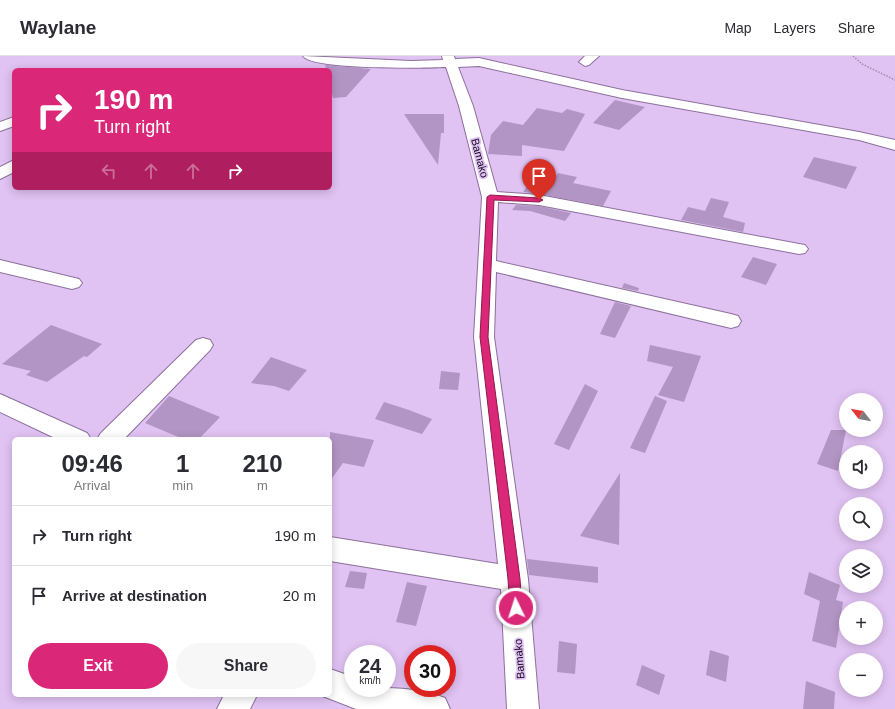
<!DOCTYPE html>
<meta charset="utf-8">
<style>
:root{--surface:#fff;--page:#f7f7f7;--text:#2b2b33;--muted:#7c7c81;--line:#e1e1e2;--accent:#db2777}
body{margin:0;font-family:Helvetica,sans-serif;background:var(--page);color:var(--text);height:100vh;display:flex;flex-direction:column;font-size:15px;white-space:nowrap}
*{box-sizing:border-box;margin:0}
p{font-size:13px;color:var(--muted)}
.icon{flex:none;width:22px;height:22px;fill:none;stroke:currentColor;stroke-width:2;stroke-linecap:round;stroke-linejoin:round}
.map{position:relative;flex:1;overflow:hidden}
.sheet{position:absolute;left:12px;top:381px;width:320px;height:260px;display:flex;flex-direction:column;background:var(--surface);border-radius:6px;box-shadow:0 2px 10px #0003}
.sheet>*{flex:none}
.guide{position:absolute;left:12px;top:12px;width:320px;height:122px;border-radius:6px;box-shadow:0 2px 10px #0003;background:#db2777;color:#fff;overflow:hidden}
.needle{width:26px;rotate:301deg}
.tools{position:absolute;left:839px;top:337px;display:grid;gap:8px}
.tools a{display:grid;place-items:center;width:44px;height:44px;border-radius:50%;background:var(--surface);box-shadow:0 2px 10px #0003;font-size:20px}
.speed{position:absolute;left:344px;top:589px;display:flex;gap:8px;font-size:20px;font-weight:700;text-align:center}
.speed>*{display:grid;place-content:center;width:52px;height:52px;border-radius:50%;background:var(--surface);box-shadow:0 2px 10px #0003;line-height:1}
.speed small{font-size:10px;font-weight:400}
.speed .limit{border:6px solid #d22;background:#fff;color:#111}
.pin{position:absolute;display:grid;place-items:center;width:34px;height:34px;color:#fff;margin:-41px -17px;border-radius:50% 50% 50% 0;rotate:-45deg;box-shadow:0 0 4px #0007}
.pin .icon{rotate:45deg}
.me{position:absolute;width:44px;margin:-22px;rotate:356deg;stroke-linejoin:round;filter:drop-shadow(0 0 3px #0008)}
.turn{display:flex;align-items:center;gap:14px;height:84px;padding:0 16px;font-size:18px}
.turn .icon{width:52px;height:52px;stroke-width:2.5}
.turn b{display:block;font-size:28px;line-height:34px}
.lanes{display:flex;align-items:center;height:38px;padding:0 16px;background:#0003;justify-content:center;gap:20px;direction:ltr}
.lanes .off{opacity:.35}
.eta{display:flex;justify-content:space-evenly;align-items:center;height:68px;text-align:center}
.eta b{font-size:24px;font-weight:700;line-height:28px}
.primary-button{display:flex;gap:8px;margin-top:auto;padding:8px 16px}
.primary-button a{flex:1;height:46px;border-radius:24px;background:var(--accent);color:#fff;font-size:16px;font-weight:700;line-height:46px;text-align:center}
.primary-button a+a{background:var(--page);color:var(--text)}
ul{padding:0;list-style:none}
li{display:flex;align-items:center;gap:12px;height:60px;padding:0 16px;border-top:1px solid var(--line)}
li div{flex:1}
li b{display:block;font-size:15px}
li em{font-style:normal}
header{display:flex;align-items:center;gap:24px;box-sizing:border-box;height:56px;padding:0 20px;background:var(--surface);border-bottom:1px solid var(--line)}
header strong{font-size:19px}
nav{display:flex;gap:22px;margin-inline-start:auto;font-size:14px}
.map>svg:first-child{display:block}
</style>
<header>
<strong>Waylane</strong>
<nav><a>Map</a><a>Layers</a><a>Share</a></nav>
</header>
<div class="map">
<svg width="895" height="653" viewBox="0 0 895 653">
<rect width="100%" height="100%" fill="#e0c2f3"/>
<path fill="#b295c4" d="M 325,9 L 347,11 L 371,13 L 346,41 L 333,42 L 330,29 L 330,14 L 327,14 Z
M 615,44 L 645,51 L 619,74 L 593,67 Z
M 537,52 L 562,57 L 567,53 L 585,58 L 564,95 L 522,89 L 522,100 L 488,98 L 491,79 L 503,65 L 523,69 Z
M 404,58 L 444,58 L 444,77 L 441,77 L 438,109 Z
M 814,101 L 857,111 L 846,133 L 803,121 Z
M 558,117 L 577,121 L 573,127 L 611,135 L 603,150 L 539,138 L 523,136 L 528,129 L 547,133 Z
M 711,142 L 729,146 L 723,161 L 745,167 L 743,176 L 681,164 L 688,151 L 705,155 Z
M 516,149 L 539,150 L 571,157 L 565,165 L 530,155 L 512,154 Z
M 753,201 L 777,208 L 766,229 L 741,221 Z
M 624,227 L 639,232 L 638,235 L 622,232 Z
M 615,246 L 631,250 L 615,282 L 600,278 Z
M 51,269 L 102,288 L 87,301 L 84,300 L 47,326 L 26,319 L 31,315 L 2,308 Z
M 650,289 L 701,300 L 684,346 L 658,339 L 673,311 L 647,305 Z
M 271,301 L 307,314 L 289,335 L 274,330 L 251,327 Z
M 441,315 L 460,317 L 458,334 L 439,333 Z
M 585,328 L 598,335 L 569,394 L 554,388 Z
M 169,340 L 220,361 L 199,383 L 183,383 L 145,367 Z
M 655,340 L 667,345 L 645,397 L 630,392 Z
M 384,346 L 409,354 L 432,363 L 422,378 L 375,363 Z
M 831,374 L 846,374 L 838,415 L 817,408 Z
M 330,376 L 374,384 L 364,411 L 343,407 L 330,425 Z
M 620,417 L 619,489 L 580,480 Z
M 527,503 L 598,511 L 598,527 L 529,519 Z
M 350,515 L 367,517 L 364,533 L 345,531 Z
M 809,516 L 840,529 L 836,544 L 843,546 L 836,592 L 812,585 L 820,545 L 804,538 Z
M 407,526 L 427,530 L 416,570 L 396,566 Z
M 559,585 L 577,588 L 575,618 L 557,616 Z
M 710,594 L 729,600 L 726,626 L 706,619 Z
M 642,609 L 665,619 L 659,639 L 636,629 Z
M 806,625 L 835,636 L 834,653 L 803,653 Z"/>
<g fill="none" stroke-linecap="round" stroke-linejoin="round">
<defs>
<path id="minor" d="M 303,0 L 411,5 L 443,4 L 442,0 L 454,0 L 455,3 L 479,2 L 622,34 L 859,76 L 895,84 L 895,94 L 859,84 L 622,42 L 479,10 L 458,11 L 473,50 L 497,136 L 539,139 L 799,188 L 805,189 L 808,193 L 805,197 L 799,198 L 539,149 L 498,146 L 496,205 L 731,258 L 738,260 L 741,265 L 738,270 L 731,272 L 496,216 L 494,281 L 528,523 L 539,653 L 507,653 L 501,533 L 330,505 L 330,481 L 498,508 L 474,281 L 482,141 L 459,50 L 446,11 C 425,12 312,14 303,0 Z
M 585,0 L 599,0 L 589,9 L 585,10 L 579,6 Z
M 14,61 L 14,70 L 0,75 L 0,66 Z
M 14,104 L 14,116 L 0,123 L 0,111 Z
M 0,204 L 79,223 L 82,227 L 79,231 L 72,233 L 0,216 Z
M 203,282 L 210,284 L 213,289 L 210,294 L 124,383 L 97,383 L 101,377 L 196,284 Z
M 0,338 L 87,377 L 91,383 L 57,383 L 0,356 Z
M 330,613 L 353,621 L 353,632 C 383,632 416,630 445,642 L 450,653 L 356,653 L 320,639 L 330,639 Z
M 224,639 L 257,639 L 250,653 L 217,653 Z"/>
</defs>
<use href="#minor" stroke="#8c709c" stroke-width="2"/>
<path stroke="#a189b0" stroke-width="1.5" stroke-dasharray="1.5 1.5" stroke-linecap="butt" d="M 853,0 L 862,8 L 895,24"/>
<use href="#minor" fill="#fff" fill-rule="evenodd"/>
</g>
<path fill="#db2777" stroke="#8e194d" d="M 490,139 L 539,142 L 543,144 L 539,146 L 494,144 L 488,281 L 520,523 L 522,552 L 520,556 L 516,558 L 512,556 L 510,552 L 508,523 L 480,281 L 487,141 Z"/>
<g text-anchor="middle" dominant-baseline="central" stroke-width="3.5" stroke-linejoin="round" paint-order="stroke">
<g font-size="11" fill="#14091a" stroke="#e0c2f3">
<text transform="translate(480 102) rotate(75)">Bamako</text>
<text transform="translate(519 603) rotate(-94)">Bamako</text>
</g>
</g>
</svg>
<div class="tools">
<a><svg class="needle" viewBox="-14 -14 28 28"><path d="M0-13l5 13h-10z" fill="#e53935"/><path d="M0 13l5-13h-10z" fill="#7c7c81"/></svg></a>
<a><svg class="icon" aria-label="sound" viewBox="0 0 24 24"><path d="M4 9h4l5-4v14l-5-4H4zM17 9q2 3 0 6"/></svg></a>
<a><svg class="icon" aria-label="search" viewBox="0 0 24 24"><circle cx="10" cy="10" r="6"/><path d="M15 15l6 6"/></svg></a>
<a><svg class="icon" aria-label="layers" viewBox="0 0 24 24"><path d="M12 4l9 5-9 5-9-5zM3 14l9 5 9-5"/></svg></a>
<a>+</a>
<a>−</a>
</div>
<div class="speed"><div>24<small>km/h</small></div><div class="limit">30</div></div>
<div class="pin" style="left:539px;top:144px;background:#d93025"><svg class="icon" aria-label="arrive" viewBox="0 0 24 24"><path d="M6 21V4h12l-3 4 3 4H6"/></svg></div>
<svg class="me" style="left:516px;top:552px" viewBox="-20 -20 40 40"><circle r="17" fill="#db2777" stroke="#fff" stroke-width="3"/><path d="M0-11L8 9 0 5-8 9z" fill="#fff"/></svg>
<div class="guide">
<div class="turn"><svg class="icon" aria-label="right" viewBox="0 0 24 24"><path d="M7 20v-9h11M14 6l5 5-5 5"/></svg><div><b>190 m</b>Turn right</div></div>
<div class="lanes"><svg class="icon off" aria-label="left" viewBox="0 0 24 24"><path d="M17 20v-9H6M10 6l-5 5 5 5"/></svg><svg class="icon off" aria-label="ahead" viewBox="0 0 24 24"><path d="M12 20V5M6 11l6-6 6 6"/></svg><svg class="icon off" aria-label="ahead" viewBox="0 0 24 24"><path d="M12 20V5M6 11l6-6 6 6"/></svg><svg class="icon" aria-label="right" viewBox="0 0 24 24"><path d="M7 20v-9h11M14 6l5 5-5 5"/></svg></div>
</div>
<section class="sheet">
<div class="eta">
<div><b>09:46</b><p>Arrival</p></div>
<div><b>1</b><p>min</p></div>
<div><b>210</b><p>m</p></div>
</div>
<ul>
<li><svg class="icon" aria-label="right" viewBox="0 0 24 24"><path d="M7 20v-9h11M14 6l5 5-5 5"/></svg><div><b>Turn right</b></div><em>190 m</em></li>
<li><svg class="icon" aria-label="arrive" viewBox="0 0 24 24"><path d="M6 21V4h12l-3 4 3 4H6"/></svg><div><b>Arrive at destination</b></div><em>20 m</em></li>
</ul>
<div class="primary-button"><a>Exit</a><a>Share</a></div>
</section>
</div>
